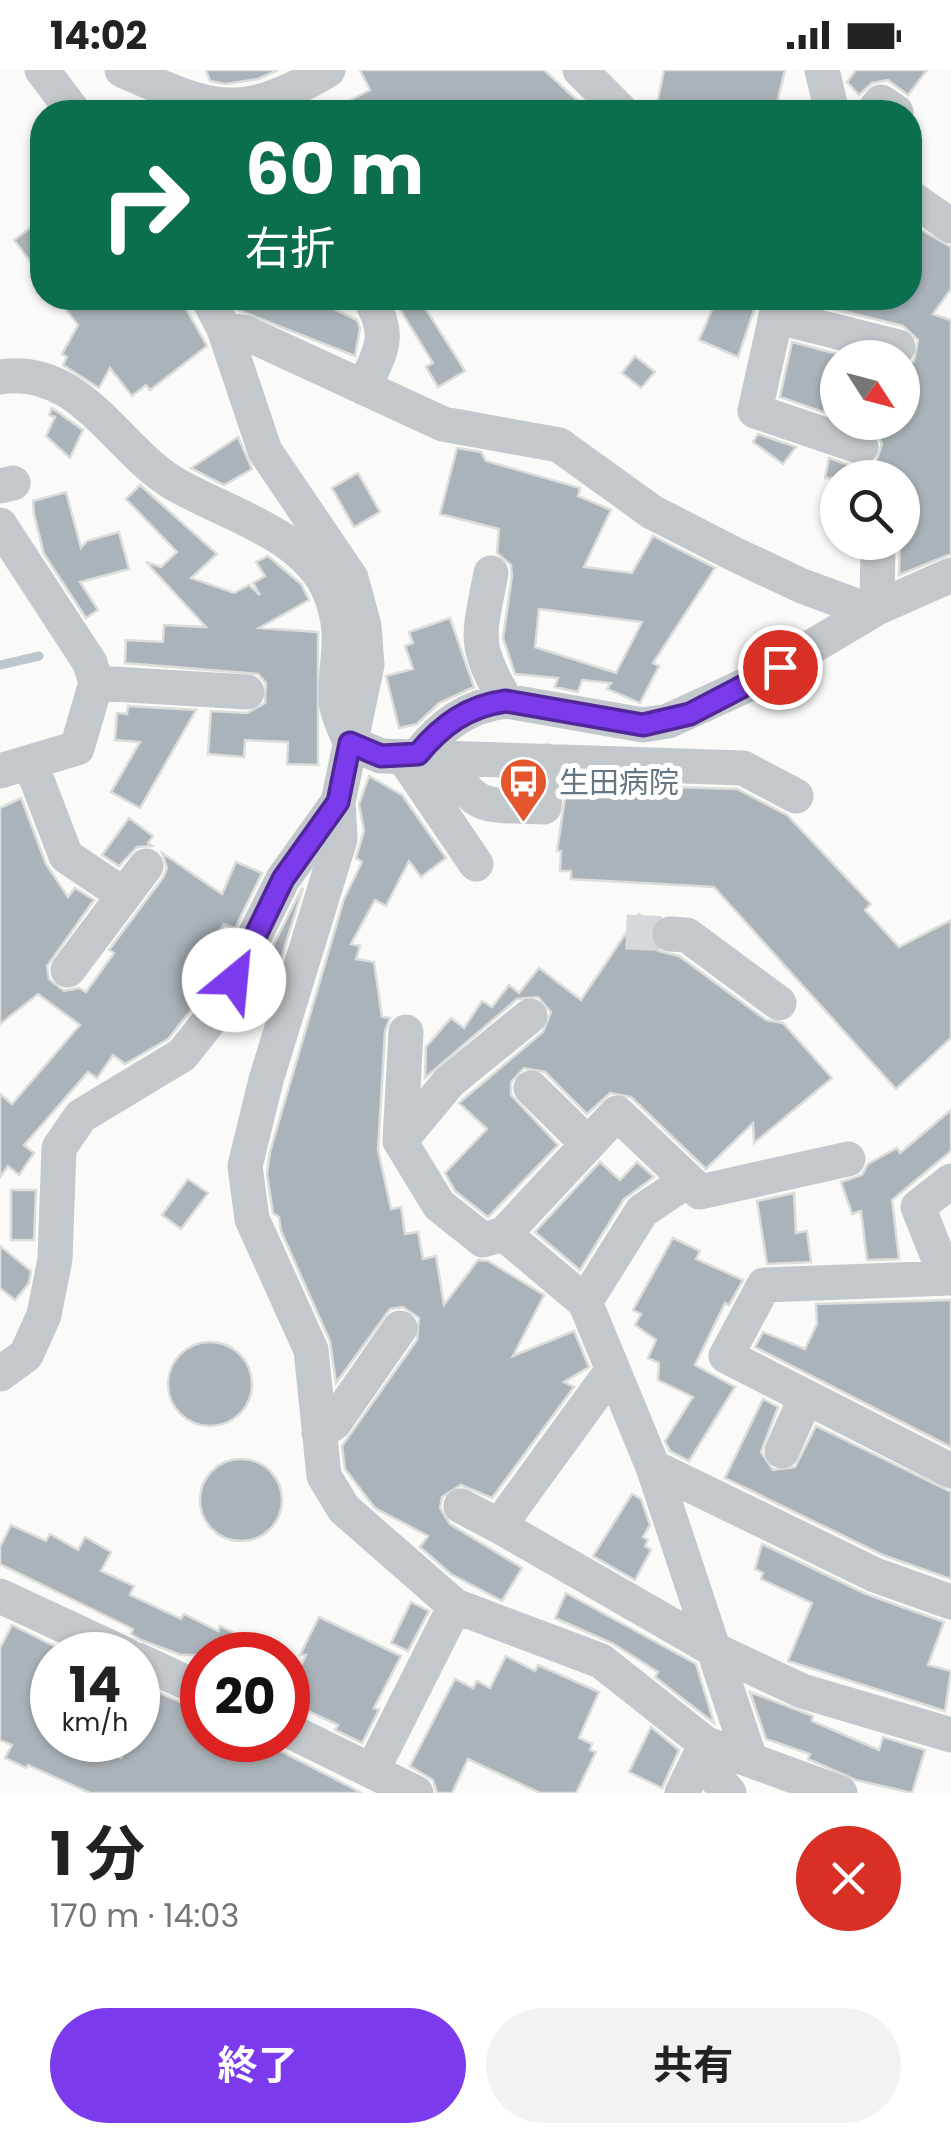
<!DOCTYPE html>
<html lang="ja">
<meta charset="utf-8">
<style>
:root{--surface:#fff;--page:#f2f2f2;--text:#222;--muted:#767676;--accent:#7c3aed}
body{margin:0;font-family:Poppins,"Noto Sans JP",sans-serif;background:var(--page);color:var(--text);height:100vh;display:flex;flex-direction:column;font-size:38px;white-space:nowrap}
*{box-sizing:border-box;margin:0}
p{font-size:32px;color:var(--muted)}
.icon{flex:none;width:55px;height:55px;fill:none;stroke:currentColor;stroke-width:2;stroke-linecap:round;stroke-linejoin:round}
.map{position:relative;height:1723px;overflow:hidden}
.sheet{display:flex;flex-direction:column;background:var(--surface);flex:1}
.sheet>*{flex:none}
.top-card{position:absolute;left:30px;top:30px;width:892px;height:210px;border-radius:40px;box-shadow:0 2px 8px #0004;background:#0b6e4f;color:#fff;overflow:hidden}
.needle{width:65px;rotate:126deg}
.controls{position:absolute;left:820px;top:270px;display:grid;gap:20px}
.controls a{display:grid;place-items:center;width:100px;height:100px;border-radius:50%;background:var(--surface);box-shadow:0 2px 8px #0004;font-size:50px}
.speed{position:absolute;left:30px;top:1562px;display:flex;gap:20px;font-size:50px;font-weight:700;text-align:center}
.speed>*{display:grid;place-content:center;width:130px;height:130px;border-radius:50%;background:var(--surface);box-shadow:0 2px 8px #0004;line-height:1}
.speed small{font-size:25px;font-weight:400}
.speed .limit{border:15px solid #d22;background:#fff;color:#111}
.pin{position:absolute;display:grid;place-items:center;width:85px;height:85px;color:#fff;margin:-42px;border:5px solid #fff;border-radius:50%;box-shadow:0 2px 10px #0007}
.me{position:absolute;width:110px;margin:-55px;rotate:28deg;stroke-linejoin:round;filter:drop-shadow(0 0 8px #0008)}
.turn{display:flex;align-items:center;gap:35px;height:210px;padding:0 50px;font-size:45px}
.turn .icon{width:130px;height:130px;stroke-width:2.5}
.turn b{display:block;font-size:70px;line-height:85px}
.round{display:grid;place-items:center;flex:none;width:105px;height:105px;border-radius:52px;background:var(--page)}
.overview{display:flex;align-items:center;justify-content:space-between;height:170px;padding:0 50px}
h1{font-size:60px;font-weight:700;line-height:75px}
.primary-button{display:flex;gap:20px;margin-top:auto;padding:20px 50px}
.primary-button a{flex:1;height:115px;border-radius:60px;background:var(--accent);color:#fff;font-size:40px;font-weight:700;line-height:115px;text-align:center}
.primary-button a+a{background:var(--page);color:var(--text)}
.status{display:flex;justify-content:space-between;align-items:center;height:70px;padding:0 50px;background:var(--surface);direction:ltr}
.status svg{height:28px;fill:currentColor}
.map>svg:first-child{display:block}
</style>
<div class="status"><b>14:02</b><svg viewBox="0 0 49 12"><path d="M0 12V9h3v3zM5 12V6h3v6zM10 12V3h3v9zM15 12V0h3v12zM26 1h20v11H26zM47 4h2v5h-2z"/></svg></div>
<div class="map">
<svg width="951" height="1723" viewBox="0 0 951 1723">
<rect width="100%" height="100%" fill="#fafaf8"/>
<g fill="none" stroke-linecap="round" stroke-linejoin="round">
<path stroke="#bbc7cb" stroke-width="9" d="M 0,595 L 39,586"/>
</g>
<path fill="#aab3b9" stroke="#dcdcda" stroke-width="2.5" fill-rule="evenodd" d="M 206,0 L 278,0 L 258,9 L 226,14 L 210,11 Z
M 360,0 L 544,0 L 590,42 L 327,42 L 370,20 Z
M 664,0 L 785,0 L 775,42 L 676,42 L 677,39 L 657,34 Z
M 856,0 L 927,0 L 908,25 L 888,10 L 872,13 L 859,25 L 847,12 Z
M 42,149 L 42,207 L 14,170 Z
M 916,157 L 951,177 L 951,219 L 933,244 L 951,250 L 951,484 L 899,505 L 902,408 L 825,408 L 829,388 L 855,397 L 876,392 L 882,374 L 878,364 L 855,352 L 902,352 L 902,298 L 914,291 L 918,270 L 903,256 L 806,232 L 807,228 L 910,228 L 910,166 Z
M 57,228 L 180,228 L 207,276 L 150,320 L 146,315 L 132,326 L 110,298 L 99,318 L 63,295 L 67,287 L 62,284 L 78,255 Z
M 244,228 L 341,228 L 334,239 L 357,250 L 360,258 L 355,286 L 238,240 Z
M 393,228 L 419,228 L 465,301 L 438,317 L 426,297 L 433,293 Z
M 717,228 L 758,228 L 738,287 L 699,270 Z
M 792,272 L 852,288 L 838,288 L 838,323 L 823,342 L 780,327 Z
M 635,286 L 655,302 L 641,318 L 622,303 Z
M 52,338 L 83,360 L 70,388 L 46,366 L 55,347 L 49,345 Z
M 758,364 L 796,377 L 783,394 L 753,372 Z
M 238,367 L 252,399 L 224,415 L 191,398 Z
M 457,378 L 481,382 L 486,391 L 580,418 L 578,426 L 611,440 L 584,497 L 632,503 L 653,466 L 715,498 L 653,593 L 659,596 L 640,633 L 607,619 L 611,613 L 582,610 L 578,622 L 555,617 L 558,608 L 515,604 L 503,568 L 512,506 L 511,495 L 497,483 L 499,459 L 440,444 ZM 539,539 L 642,552 L 616,603 L 535,577 Z
M 358,403 L 380,442 L 354,457 L 332,418 Z
M 140,415 L 217,484 L 191,508 L 234,523 L 249,515 L 260,525 L 253,513 L 265,506 L 256,492 L 268,486 L 301,514 L 309,530 L 259,558 L 318,562 L 318,695 L 287,694 L 288,672 L 245,670 L 244,687 L 208,684 L 211,641 L 247,643 L 265,633 L 266,613 L 258,604 L 125,593 L 126,570 L 163,572 L 164,555 L 206,557 L 146,492 L 161,497 L 177,482 L 126,429 Z
M 66,422 L 81,478 L 87,471 L 119,462 L 129,499 L 80,512 L 98,540 L 86,548 L 44,484 L 34,444 L 33,431 Z
M 450,548 L 474,617 L 439,633 L 417,654 L 399,658 L 386,606 L 413,599 L 405,576 L 413,573 L 409,562 Z
M 128,636 L 196,640 L 140,738 L 111,722 L 140,672 L 115,670 L 117,643 L 127,644 Z
M 369,706 L 402,725 L 446,788 L 421,807 L 409,791 L 386,836 L 375,830 L 351,874 L 360,876 L 356,889 L 374,892 L 382,947 L 390,948 L 385,961 L 378,1080 L 391,1139 L 401,1137 L 405,1164 L 418,1162 L 423,1189 L 436,1186 L 444,1235 L 478,1190 L 488,1191 L 544,1225 L 513,1286 L 574,1261 L 589,1297 L 564,1312 L 574,1317 L 492,1428 L 461,1415 L 442,1427 L 440,1438 L 450,1454 L 522,1498 L 502,1531 L 451,1504 L 420,1477 L 428,1466 L 375,1438 L 345,1399 L 342,1376 L 417,1270 L 419,1248 L 403,1237 L 390,1239 L 336,1313 L 330,1271 L 281,1161 L 279,1147 L 273,1143 L 267,1104 L 270,1082 L 344,829 L 362,792 L 356,788 L 364,761 L 359,734 Z
M 567,714 L 737,719 L 787,745 L 871,834 L 865,840 L 899,877 L 951,850 L 951,968 L 896,1019 L 714,817 L 571,809 L 571,801 L 560,801 L 561,781 L 557,781 Z
M 21,728 L 46,794 L 68,827 L 75,818 L 94,830 L 47,896 L 49,909 L 64,921 L 79,918 L 86,922 L 114,883 L 109,880 L 163,808 L 167,798 L 162,783 L 222,824 L 236,792 L 262,803 L 235,858 L 224,854 L 200,887 L 209,894 L 205,899 L 212,904 L 199,930 L 168,969 L 125,994 L 113,985 L 97,1008 L 88,1002 L 24,1075 L 34,1083 L 19,1105 L 8,1096 L 0,1107 L 0,1024 L 12,1034 L 80,955 L 38,924 L 0,954 L 0,738 Z
M 129,748 L 153,766 L 148,773 L 152,776 L 137,777 L 119,796 L 102,785 Z
M 303,818 L 276,905 L 261,900 L 301,820 Z
M 639,844 L 652,853 L 649,864 L 658,881 L 679,886 L 766,950 L 783,953 L 832,1008 L 754,1073 L 753,1053 L 706,1099 L 631,1027 L 610,1023 L 587,1044 L 545,1002 L 524,998 L 511,1012 L 511,1025 L 558,1075 L 488,1147 L 455,1121 L 445,1103 L 487,1059 L 459,1033 L 543,962 L 551,942 L 538,927 L 517,929 L 425,1008 L 426,977 L 451,948 L 464,958 L 482,931 L 492,937 L 509,915 L 519,923 L 539,898 L 581,930 Z
M 951,1040 L 951,1081 L 892,1130 L 899,1189 L 867,1190 L 861,1141 L 852,1144 L 841,1112 L 862,1105 L 868,1094 L 897,1078 L 900,1083 Z
M 600,1092 L 620,1110 L 637,1092 L 654,1107 L 624,1129 L 580,1200 L 535,1162 Z
M 188,1109 L 208,1123 L 181,1159 L 162,1145 Z
M 11,1120 L 36,1120 L 34,1170 L 11,1170 Z
M 794,1123 L 796,1163 L 807,1161 L 811,1192 L 767,1194 L 757,1131 Z
M 673,1168 L 700,1181 L 696,1189 L 743,1210 L 729,1235 L 725,1233 L 695,1295 L 735,1317 L 689,1391 L 670,1381 L 665,1371 L 693,1327 L 658,1310 L 659,1293 L 648,1288 L 656,1270 L 635,1255 L 641,1244 L 633,1240 Z
M 0,1176 L 31,1201 L 29,1213 L 15,1230 L 0,1218 Z
M 951,1230 L 951,1377 L 755,1277 L 763,1262 L 805,1279 L 817,1254 L 816,1234 Z
M168 1314a42 42 0 1 1 84 0a42 42 0 1 1-84 0Z
M 763,1329 L 778,1337 L 761,1382 L 773,1400 L 795,1397 L 816,1356 L 951,1422 L 951,1509 L 883,1485 L 725,1408 Z
M200 1430a41 41 0 1 1 82 0a41 41 0 1 1-82 0Z
M 632,1424 L 641,1429 L 650,1455 L 643,1467 L 648,1470 L 645,1476 L 651,1480 L 635,1510 L 593,1486 Z
M 11,1455 L 46,1471 L 50,1464 L 78,1480 L 85,1467 L 111,1482 L 101,1501 L 134,1516 L 130,1525 L 181,1549 L 184,1544 L 218,1561 L 220,1556 L 279,1585 L 181,1585 L 141,1570 L 131,1564 L 133,1559 L 0,1494 L 0,1477 Z
M 762,1474 L 866,1524 L 944,1552 L 928,1595 L 951,1601 L 945,1641 L 788,1591 L 812,1533 L 761,1509 L 763,1503 L 755,1499 Z
M 566,1523 L 696,1594 L 714,1653 L 655,1607 L 658,1602 L 612,1573 L 555,1548 Z
M 411,1532 L 429,1541 L 408,1581 L 391,1573 Z
M 319,1547 L 401,1586 L 374,1638 L 379,1640 L 362,1673 L 335,1660 L 338,1655 L 291,1633 L 297,1619 L 291,1617 L 306,1585 L 300,1585 Z
M 12,1555 L 72,1585 L 52,1585 L 52,1670 L 75,1670 L 121,1688 L 130,1670 L 138,1670 L 138,1653 L 153,1620 L 202,1641 L 202,1670 L 259,1670 L 362,1723 L 90,1723 L 28,1695 L 26,1698 L 5,1688 L 12,1675 L 0,1670 L 0,1578 Z
M 506,1586 L 535,1601 L 538,1595 L 599,1622 L 579,1668 L 592,1674 L 590,1680 L 596,1682 L 576,1723 L 540,1723 L 468,1689 L 452,1723 L 437,1723 L 433,1710 L 410,1696 L 455,1609 L 473,1618 L 477,1611 L 490,1618 Z
M 750,1622 L 813,1646 L 812,1651 L 879,1680 L 883,1667 L 925,1680 L 912,1723 L 856,1710 L 808,1689 L 810,1684 L 766,1669 Z
M 651,1657 L 679,1680 L 662,1718 L 629,1702 Z"/>
<g fill="none" stroke-linecap="round" stroke-linejoin="round">
<path stroke="#d5d9db" stroke-width="35" stroke-dasharray="35 18" stroke-linecap="butt" d="M 626,862 L 670,864"/>
<path stroke="#c3c8cc" stroke-width="35" d="M 42,0 L 74,42
M 122,0 C 212,40 239,53 328,0
M 580,0 L 622,42
M 822,0 L 832,42
M 873,42 L 881,32 L 896,42
M 910,127 L 951,156
M 208,228 L 224,259 L 265,381 L 351,508 L 364,556 L 367,595 L 338,732 L 340,769 L 266,1010 L 245,1096 L 252,1149 L 311,1280 L 324,1406 L 344,1439 L 455,1536 L 601,1591 L 706,1674 L 840,1723
M 780,228 L 755,341 L 861,377
M 778,247 L 898,277
M 224,259 L 246,263 L 443,354 L 559,375 L 652,442 L 734,484 L 802,516 L 859,537 L 877,538
M 0,307 C 79,295 114,375 170,411 C 221,443 306,462 330,523 C 347,565 335,589 336,629 C 336,643 346,660 350,673 L 381,686 L 743,698 L 796,726
M 364,318 C 381,279 392,268 370,228
M 0,416 L 13,413
M 0,455 L 90,593 L 96,613 L 77,678 L 0,701
M 491,503 C 479,567 472,573 506,631
M 877,538 L 878,472
M 96,613 L 247,622
M 418,685 C 442,655 467,636 506,631 L 643,655 L 668,651 L 751,613 L 877,538 L 951,505
M 443,685 C 477,743 480,734 544,737 L 547,691
M 404,688 L 476,794
M 30,692 L 66,786 L 124,825
M 670,864 L 687,865 L 779,933
M 68,900 L 146,796
M 406,962 L 400,1071 L 439,1135 L 483,1170 L 504,1164 L 617,1043 L 700,1122 L 848,1089
M 531,1018 L 588,1074
M 400,1071 L 449,1012 L 530,946
M 504,1164 L 585,1232 L 653,1397 L 750,1689
M 946,1207 L 918,1137 L 951,1111
M 951,1208 L 764,1215 L 726,1286 L 951,1401
M 585,1232 L 642,1141 L 685,1112
M 611,1302 L 499,1456 L 713,1579 L 802,1621 L 951,1665
M 0,1304 L 26,1285 L 44,1245 L 55,1189 L 59,1078 L 81,1046 L 182,985 L 217,941 L 283,809 L 338,732
M 319,1363 L 334,1353 L 400,1258
M 782,1381 L 805,1329
M 653,1397 L 875,1505 L 951,1532
M 461,1436 L 499,1456
M 0,1526 L 127,1585
M 138,1590 L 202,1620
M 288,1660 L 416,1723
M 699,1688 L 729,1723
M 373,1699 L 455,1536
M 682,1723 L 706,1674"/>
</g>
<g fill="none" stroke-linecap="round" stroke-linejoin="round">
<defs>
<path id="route" d="M 234,910 L 283,809 L 338,732 L 350,673 L 381,686 L 418,684 C 442,655 468,636 506,631 L 643,655 L 690,644 L 780,597"/>
</defs>
<use href="#route" stroke="#51269a" stroke-width="25"/>
<use href="#route" stroke="#7c3aed" stroke-width="18"/>
</g>
<defs>
<symbol id="bus-pin" viewBox="-11 -11 22 30"><path d="M0 17L-7.5 6A9.5 9.5 0 1 1 7.5 6Z" fill="#e4572e" stroke="#fff"/><path d="M-5-6H5V4H4V6H2V4H-2V6H-4V4H-5ZM-3.5-4V0h7V-4ZM-3.5 1.2v1.5H-2V1.2ZM2 1.2v1.5H3.5V1.2Z" fill="#fff"/></symbol>
</defs>
<g fill-rule="evenodd">
<use href="#bus-pin" x="496" y="684" width="55" height="75"/>
</g>
<g text-anchor="middle" dominant-baseline="central" stroke-width="10" stroke-linejoin="round" paint-order="stroke">
<g font-size="30" fill="#657683" stroke="#fff" text-anchor="start">
<text x="559" y="712">生田病院</text>
</g>
</g>
</svg>
<div class="controls">
<a><svg class="needle" viewBox="-14 -14 28 28"><path d="M0-13l5 13h-10z" fill="#e53935"/><path d="M0 13l5-13h-10z" fill="#767676"/></svg></a>
<a><svg class="icon" aria-label="search" viewBox="0 0 24 24"><circle cx="10" cy="10" r="6"/><path d="M15 15l6 6"/></svg></a>
</div>
<div class="speed"><div>14<small>km/h</small></div><div class="limit">20</div></div>
<div class="pin" style="left:780px;top:597px;background:#d93025"><svg class="icon" aria-label="arrive" viewBox="0 0 24 24"><path d="M6 21V4h12l-3 4 3 4H6"/></svg></div>
<svg class="me" style="left:234px;top:910px" viewBox="-20 -20 40 40"><circle r="19" fill="#fff"/><path d="M0-13L10 11 0 6-10 11z" fill="#7c3aed"/></svg>
<div class="top-card">
<div class="turn"><svg class="icon" aria-label="right" viewBox="0 0 24 24"><path d="M7 20v-9h11M14 6l5 5-5 5"/></svg><div><b>60 m</b>右折</div></div>
</div>
</div>
<section class="sheet">
<div class="overview"><div><h1>1 分</h1><p>170 m · 14:03</p></div><a class="round" style="background:#d93025;color:#fff"><svg class="icon" aria-label="close" viewBox="0 0 24 24"><path d="M6 6l12 12M18 6L6 18"/></svg></a></div>
<div class="primary-button"><a>終了</a><a>共有</a></div>
</section>
